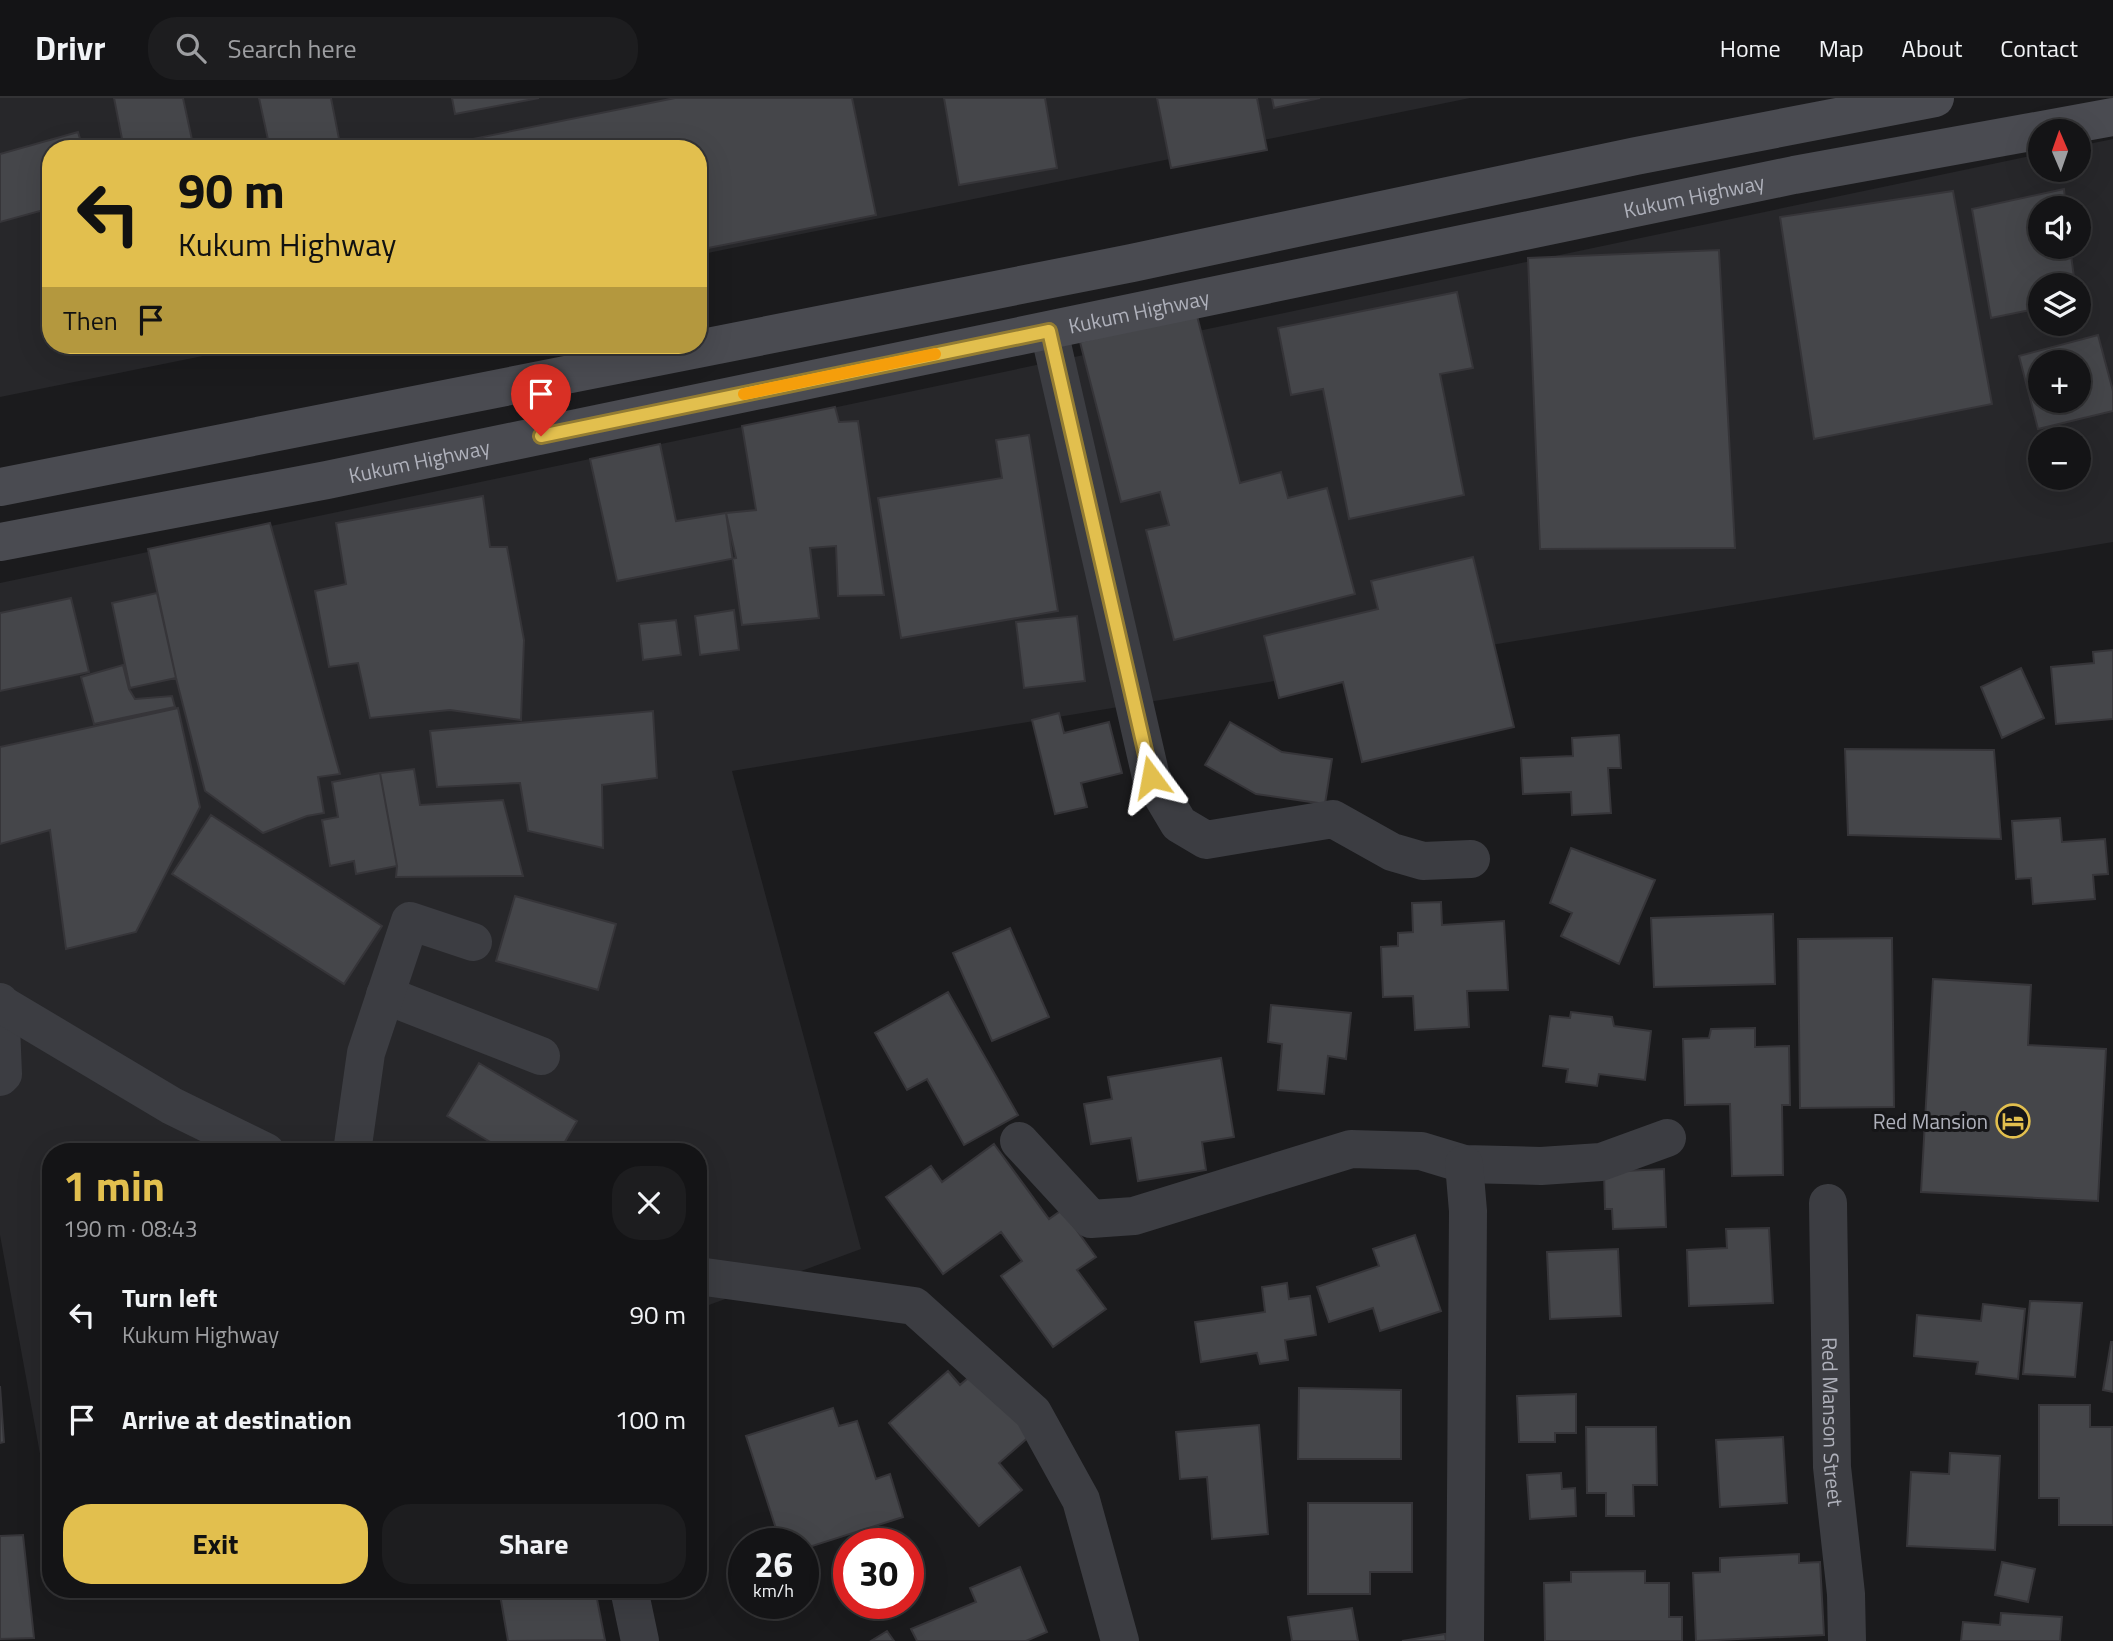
<!DOCTYPE html>
<meta charset="utf-8">
<style>
:root{--surface:#141416;--page:#1d1d1f;--text:#f1f3f6;--muted:#9d9ea1;--line:#333335;--accent:#e2bf4e}
body{margin:0;font-family:"Titillium Web",sans-serif;background:var(--page);color:var(--text);height:100vh;display:flex;flex-direction:column;font-size:26px;white-space:nowrap}
*{box-sizing:border-box;margin:0}
p{font-size:23px;color:var(--muted)}
.icon{flex:none;width:38px;height:38px;fill:none;stroke:currentColor;stroke-width:2;stroke-linecap:round;stroke-linejoin:round}
.map{position:relative;flex:1;overflow:hidden}
.side{position:absolute;left:42px;top:1045px;width:665px;height:455px;display:flex;flex-direction:column;background:var(--surface);border-radius:28px;box-shadow:0 7px 28px #0002,0 0 0 2px var(--line)}
.side>*{flex:none}
.guide{position:absolute;left:42px;top:42px;width:665px;height:214px;border-radius:28px;box-shadow:0 7px 28px #0002,0 0 0 2px var(--line);background:#e2bf4e;color:#111;overflow:hidden}
.needle{width:46px;rotate:358deg}
.controls{position:absolute;left:2028px;top:21px;display:grid;gap:14px}
.controls a{display:grid;place-items:center;width:63px;height:63px;border-radius:50%;background:var(--surface);box-shadow:0 7px 28px #0002,0 0 0 2px var(--line);font-size:35px}
.speed{position:absolute;left:728px;top:1430px;display:flex;gap:14px;font-size:35px;font-weight:700;text-align:center}
.speed>*{display:grid;place-content:center;width:91px;height:91px;border-radius:50%;background:var(--surface);box-shadow:0 7px 28px #0002,0 0 0 2px var(--line);line-height:1}
.speed small{font-size:18px;font-weight:400}
.speed .limit{border:10px solid #d22;background:#fff;color:#111}
.pin{position:absolute;display:grid;place-items:center;width:60px;height:60px;color:#fff;margin:-72px -30px;border-radius:50% 50% 50% 0;rotate:-45deg;box-shadow:0 0 7px #0007}
.pin .icon{rotate:45deg}
.me{position:absolute;width:77px;margin:-38px;rotate:347deg;stroke-linejoin:round;filter:drop-shadow(0 0 5px #0008)}
.turn{display:flex;align-items:center;gap:24px;height:147px;padding:0 21px;font-size:32px}
.turn .icon{width:91px;height:91px;stroke-width:2.5}
.turn b{display:block;font-size:49px;line-height:60px}
.then{display:flex;align-items:center;height:66px;padding:0 21px;background:#0003;gap:14px;font-size:26px}
.round{display:grid;place-items:center;flex:none;width:74px;height:74px;border-radius:28px;background:var(--page)}
.head{display:flex;align-items:center;justify-content:space-between;height:119px;padding:0 21px}
h1{font-size:42px;font-weight:700;line-height:52px;color:var(--accent)}
.button{display:flex;gap:14px;margin-top:auto;padding:14px 21px}
.button a{flex:1;height:80px;border-radius:28px;background:var(--accent);color:#111;font-size:28px;font-weight:700;line-height:80px;text-align:center}
.button a+a{background:var(--page);color:var(--text)}
ul{padding:0;list-style:none}
li{display:flex;align-items:center;gap:21px;height:105px;padding:0 21px}
li div{flex:1}
li b{display:block;font-size:26px}
li em{font-style:normal}
header{display:flex;align-items:center;gap:42px;box-sizing:border-box;height:98px;padding:0 35px;background:var(--surface);border-bottom:2px solid var(--line)}
header strong{font-size:33px}
nav{display:flex;gap:38px;margin-inline-start:auto;font-size:24px}
.search{width:490px;height:63px;background:var(--page);display:flex;align-items:center;gap:18px;box-sizing:border-box;padding:0 24px;border-radius:28px;color:var(--muted);font-size:26px}
.map>svg:first-child{display:block}
</style>
<header>
<strong>Drivr</strong>
<div class="search"><svg class="icon" aria-label="search" viewBox="0 0 24 24"><circle cx="10" cy="10" r="6"/><path d="M15 15l6 6"/></svg>Search here</div>
<nav><a>Home</a><a>Map</a><a>About</a><a>Contact</a></nav>
</header>
<div class="map">
<svg width="2113" height="1543" viewBox="0 0 2113 1543">
<rect width="100%" height="100%" fill="#1b1b1d"/>
<path fill="#27272a" fill-rule="evenodd" d="M 0,0 L 1470,0 L 698,157 L 698,51 L 51,51 L 51,247 L 257,247 L 0,299 Z
M 2113,41 L 2113,444 L 732,673 L 861,1151 L 698,1211 L 698,1054 L 51,1054 L 51,1404 L 45,1383 L 0,1137 L 0,485 L 2040,56 L 2040,72 L 2079,72 L 2079,48 ZM 2040,110 L 2079,110 L 2079,149 L 2040,149 ZM 2040,187 L 2079,187 L 2079,226 L 2040,226 ZM 2040,264 L 2079,264 L 2079,303 L 2040,303 ZM 2040,341 L 2079,341 L 2079,380 L 2040,380 Z"/>
<path fill="#45464a" stroke="#363539" stroke-width="2" fill-rule="evenodd" d="M 114,0 L 183,0 L 194,51 L 124,51 Z
M 259,0 L 331,0 L 341,51 L 270,51 Z
M 452,0 L 539,0 L 455,16 Z
M 675,0 L 852,0 L 876,117 L 698,152 L 698,51 L 438,51 L 438,48 Z
M 944,0 L 1045,0 L 1057,70 L 959,87 Z
M 1157,0 L 1257,0 L 1267,52 L 1171,70 Z
M 1272,0 L 1320,0 L 1274,10 Z
M 78,34 L 83,51 L 51,51 L 51,110 L 0,124 L 0,56 Z
M 2064,91 L 2066,110 L 2040,110 L 2040,149 L 2070,149 L 2075,187 L 2040,187 L 2040,210 L 1991,220 L 1972,111 Z
M 1953,93 L 1992,306 L 1814,341 L 1780,119 Z
M 1719,152 L 1735,450 L 1540,451 L 1528,160 Z
M 1457,194 L 1473,270 L 1440,276 L 1464,397 L 1349,421 L 1323,291 L 1291,297 L 1278,230 Z
M 1196,214 L 1240,385 L 1281,374 L 1288,400 L 1327,390 L 1355,496 L 1174,542 L 1146,432 L 1169,427 L 1160,394 L 1121,404 L 1080,244 Z
M 2098,237 L 2113,293 L 2113,313 L 2038,331 L 2019,258 ZM 2040,264 L 2079,264 L 2079,303 L 2040,303 Z
M 835,309 L 839,324 L 858,323 L 884,497 L 838,498 L 836,448 L 810,450 L 819,520 L 742,527 L 726,415 L 756,412 L 742,328 Z
M 1029,337 L 1058,513 L 901,540 L 878,400 L 1002,380 L 996,342 Z
M 660,346 L 676,423 L 726,415 L 736,460 L 617,483 L 590,361 Z
M 483,398 L 490,449 L 507,449 L 524,542 L 521,622 L 450,612 L 370,620 L 358,565 L 329,569 L 315,493 L 346,486 L 336,425 Z
M 270,425 L 340,676 L 318,679 L 324,715 L 307,718 L 263,735 L 205,693 L 176,580 L 148,451 Z
M 1473,459 L 1514,629 L 1362,664 L 1343,584 L 1279,600 L 1264,538 L 1378,511 L 1371,483 Z
M 157,495 L 176,580 L 130,590 L 112,505 Z
M 71,500 L 89,574 L 0,593 L 0,515 Z
M 734,512 L 739,552 L 700,557 L 695,518 Z
M 1077,518 L 1085,583 L 1024,590 L 1016,524 Z
M 676,522 L 681,557 L 643,562 L 639,526 Z
M 2113,552 L 2113,621 L 2056,626 L 2051,569 L 2094,565 L 2093,554 Z
M 123,567 L 129,591 L 135,601 L 172,598 L 175,609 L 94,626 L 81,579 Z
M 2021,570 L 2044,620 L 2002,640 L 1981,589 Z
M 178,610 L 200,709 L 136,834 L 66,851 L 50,732 L 0,746 L 0,649 Z
M 653,613 L 657,680 L 602,687 L 603,750 L 528,733 L 520,685 L 437,689 L 430,633 Z
M 1059,615 L 1064,635 L 1109,624 L 1122,675 L 1081,685 L 1087,709 L 1055,716 L 1032,622 Z
M 1230,624 L 1282,654 L 1332,661 L 1325,706 L 1256,696 L 1205,667 Z
M 1619,637 L 1621,670 L 1608,670 L 1611,715 L 1572,717 L 1571,694 L 1523,696 L 1521,660 L 1573,658 L 1572,640 Z
M 1845,651 L 1994,652 L 2001,741 L 1848,737 Z
M 414,671 L 420,707 L 503,702 L 523,778 L 396,779 L 397,768 L 380,675 Z
M 380,675 L 397,768 L 356,776 L 354,763 L 330,768 L 322,722 L 338,719 L 332,684 Z
M 211,717 L 382,828 L 344,886 L 172,776 Z
M 2060,720 L 2062,744 L 2105,741 L 2108,776 L 2093,777 L 2095,801 L 2033,806 L 2031,780 L 2016,781 L 2012,723 Z
M 1571,750 L 1655,782 L 1619,866 L 1561,838 L 1572,815 L 1550,805 Z
M 515,798 L 616,826 L 598,892 L 496,863 Z
M 1441,804 L 1442,827 L 1504,823 L 1508,892 L 1467,893 L 1469,929 L 1415,932 L 1413,898 L 1383,899 L 1381,849 L 1398,848 L 1398,835 L 1413,834 L 1412,805 Z
M 1773,816 L 1775,886 L 1654,889 L 1651,820 Z
M 1010,830 L 1049,919 L 992,943 L 953,855 Z
M 1892,840 L 1894,1009 L 1800,1010 L 1798,841 Z
M 1933,881 L 2031,887 L 2028,947 L 2106,951 L 2098,1103 L 1921,1094 Z
M 948,894 L 1018,1017 L 964,1047 L 927,981 L 907,992 L 875,935 Z
M 1271,907 L 1351,915 L 1346,961 L 1328,958 L 1324,996 L 1278,992 L 1282,946 L 1268,944 Z
M 1571,914 L 1612,919 L 1614,928 L 1651,933 L 1645,982 L 1599,976 L 1597,988 L 1566,984 L 1568,971 L 1543,968 L 1550,918 L 1570,920 Z
M 1755,930 L 1755,949 L 1789,948 L 1790,1007 L 1782,1007 L 1783,1077 L 1732,1078 L 1730,1006 L 1685,1007 L 1683,941 L 1709,940 L 1711,931 Z
M 1221,960 L 1234,1039 L 1202,1044 L 1206,1072 L 1138,1083 L 1131,1040 L 1091,1046 L 1084,1006 L 1112,1001 L 1108,979 Z
M 479,965 L 577,1023 L 559,1054 L 507,1054 L 447,1018 Z
M 994,1046 L 1049,1121 L 1062,1112 L 1096,1159 L 1077,1172 L 1106,1211 L 1053,1249 L 1001,1178 L 1022,1163 L 1001,1134 L 943,1176 L 886,1099 L 931,1068 L 942,1084 Z
M 1664,1071 L 1666,1129 L 1613,1131 L 1612,1111 L 1605,1111 L 1604,1074 Z
M 1769,1130 L 1773,1205 L 1689,1208 L 1687,1152 L 1727,1150 L 1726,1131 Z
M 1415,1137 L 1441,1213 L 1380,1233 L 1373,1210 L 1329,1224 L 1317,1189 L 1379,1168 L 1373,1151 Z
M 1618,1151 L 1621,1218 L 1550,1221 L 1547,1154 Z
M 1287,1185 L 1289,1201 L 1310,1198 L 1316,1237 L 1285,1242 L 1288,1262 L 1260,1266 L 1257,1255 L 1201,1264 L 1195,1224 L 1265,1214 L 1262,1189 Z
M 2030,1203 L 2082,1205 L 2075,1279 L 2023,1276 Z
M 1983,1206 L 2025,1211 L 2018,1281 L 1976,1276 L 1978,1264 L 1914,1258 L 1917,1217 L 1981,1223 Z
M 2111,1244 L 2113,1244 L 2113,1294 L 2103,1292 Z
M 948,1273 L 960,1287 L 976,1273 L 1039,1330 L 999,1365 L 1022,1392 L 979,1428 L 889,1325 Z
M 0,1288 L 4,1344 L 0,1345 Z
M 1299,1290 L 1401,1292 L 1401,1361 L 1298,1361 Z
M 1576,1296 L 1576,1335 L 1555,1335 L 1555,1344 L 1519,1344 L 1517,1298 Z
M 2039,1307 L 2090,1307 L 2090,1329 L 2112,1329 L 2113,1427 L 2059,1427 L 2059,1400 L 2039,1400 Z
M 833,1310 L 839,1328 L 857,1323 L 876,1381 L 890,1376 L 903,1419 L 803,1451 L 803,1446 L 781,1446 L 746,1338 Z
M 1259,1327 L 1268,1436 L 1212,1441 L 1207,1379 L 1180,1381 L 1176,1334 Z
M 1586,1329 L 1656,1329 L 1657,1387 L 1633,1387 L 1634,1418 L 1606,1418 L 1606,1395 L 1587,1395 Z
M 1783,1339 L 1787,1405 L 1720,1409 L 1716,1342 Z
M 1950,1355 L 2000,1358 L 1995,1452 L 1907,1448 L 1911,1374 L 1949,1376 Z
M 1561,1375 L 1562,1391 L 1575,1390 L 1576,1418 L 1530,1421 L 1527,1377 Z
M 1308,1405 L 1412,1405 L 1412,1474 L 1370,1474 L 1370,1496 L 1308,1496 Z
M 23,1437 L 34,1540 L 0,1541 L 0,1438 Z
M 1799,1456 L 1799,1465 L 1820,1464 L 1824,1537 L 1696,1543 L 1693,1475 L 1720,1474 L 1720,1460 Z
M 2002,1464 L 2035,1471 L 2028,1504 L 1995,1497 Z
M 1020,1469 L 1047,1534 L 1026,1543 L 917,1543 L 911,1531 L 976,1504 L 970,1490 Z
M 1645,1473 L 1645,1485 L 1669,1485 L 1669,1519 L 1682,1519 L 1682,1543 L 1545,1543 L 1544,1485 L 1571,1484 L 1571,1474 Z
M 499,1491 L 595,1491 L 605,1542 L 508,1543 Z
M 1352,1510 L 1358,1543 L 1292,1543 L 1288,1519 Z
M 2001,1515 L 2062,1519 L 2060,1543 L 1961,1543 L 1963,1524 L 2000,1527 Z
M 887,1533 L 894,1543 L 871,1543 Z
M 1445,1536 L 1446,1543 L 1402,1543 Z"/>
<g fill="none" stroke-linecap="round" stroke-linejoin="round">
<g stroke="#3c3d42" stroke-width="38">
<path d="M 1049,233 L 1151,679 L 1179,726 L 1206,742 L 1333,721 L 1392,754 L 1423,763 L 1471,761"/>
<path d="M 385,897 L 541,958"/>
<path d="M 0,904 L 3,976 L 0,979"/>
<path d="M 1,906 L 172,1008 L 266,1054"/>
<path d="M 1019,1043 L 1091,1121 L 1134,1118 L 1351,1051 L 1421,1053 L 1464,1066 L 1541,1068 L 1601,1064 L 1667,1040"/>
<path d="M 352,1054 L 366,955 L 410,823 L 473,844"/>
<path d="M 1464,1066 L 1468,1113 L 1465,1543"/>
<path id="s1" d="M 1828,1105 L 1832,1369 L 1846,1496 L 1847,1543"/>
<path d="M 698,1178 L 914,1208 L 1033,1315 L 1081,1402 L 1120,1543"/>
<path d="M 629,1491 L 640,1543"/>
</g>
<g stroke="#4a4b51" stroke-width="38">
<path d="M 0,389 L 1132,165 L 1636,58 L 1935,0"/>
<path id="s2" d="M 0,444 L 327,382 L 1794,77 L 2113,19"/>
</g>
</g>
<g fill="none" stroke-linecap="round" stroke-linejoin="round">
<defs>
<path id="route" d="M 541,338 L 1049,233 L 1151,679"/>
</defs>
<use href="#route" stroke="#937c33" stroke-width="18"/>
<use href="#route" stroke="#e2bf4e" stroke-width="12"/>
<path stroke="#f59e0b" stroke-width="12" d="M 744,296 L 935,256"/>
</g>
<defs>
<symbol id="hotel-ring" viewBox="-11 -11 22 22"><circle r="9.5" fill="#161618" stroke="#e2bf4e" stroke-width="1.5"/><path d="M-6-4.5h1.5V1H6V5H4.5V3h-9V5H-6ZM-4 0a1.8 1.8 0 1 1 3.6 0ZM.5 0V-2.5h3Q6-2.5 6 0Z" fill="#e2bf4e"/></symbol>
</defs>
<g fill-rule="evenodd">
<use href="#hotel-ring" x="1994" y="1004" width="38" height="38"/>
</g>
<g text-anchor="middle" dominant-baseline="central" stroke-width="6" stroke-linejoin="round" paint-order="stroke">
<g font-size="21" fill="#afb1bb" stroke="#161618">
<text stroke="none"><textPath href="#s2" startOffset="1729">Kukum Highway</textPath></text>
<text stroke="none"><textPath href="#s2" startOffset="1162">Kukum Highway</textPath></text>
<text stroke="none"><textPath href="#s2" startOffset="427">Kukum Highway</textPath></text>
<text stroke="none"><textPath href="#s1" startOffset="219">Red Manson Street</textPath></text>
</g>
<g font-size="21" fill="#afb1bb" stroke="#161618" text-anchor="end">
<text x="1988" y="1023">Red Mansion</text>
</g>
</g>
</svg>
<div class="controls">
<a><svg class="needle" viewBox="-14 -14 28 28"><path d="M0-13l5 13h-10z" fill="#e53935"/><path d="M0 13l5-13h-10z" fill="#9d9ea1"/></svg></a>
<a><svg class="icon" aria-label="sound" viewBox="0 0 24 24"><path d="M4 9h4l5-4v14l-5-4H4zM17 9q2 3 0 6"/></svg></a>
<a><svg class="icon" aria-label="layers" viewBox="0 0 24 24"><path d="M12 4l9 5-9 5-9-5zM3 14l9 5 9-5"/></svg></a>
<a>+</a>
<a>−</a>
</div>
<div class="speed"><div>26<small>km/h</small></div><div class="limit">30</div></div>
<div class="pin" style="left:541px;top:338px;background:#d93025"><svg class="icon" aria-label="arrive" viewBox="0 0 24 24"><path d="M6 21V4h12l-3 4 3 4H6"/></svg></div>
<svg class="me" style="left:1151px;top:679px" viewBox="-20 -20 40 40"><path d="M0-17L14 15 0 8-14 15z" fill="#e2bf4e" stroke="#fff" stroke-width="4"/></svg>
<div class="guide">
<div class="turn"><svg class="icon" aria-label="left" viewBox="0 0 24 24"><path d="M17 20v-9H6M10 6l-5 5 5 5"/></svg><div><b>90 m</b>Kukum Highway</div></div>
<div class="then">Then<svg class="icon" aria-label="arrive" viewBox="0 0 24 24"><path d="M6 21V4h12l-3 4 3 4H6"/></svg></div>
</div>
<section class="side">
<div class="head"><div><h1>1 min</h1><p>190 m · 08:43</p></div><a class="round"><svg class="icon" aria-label="close" viewBox="0 0 24 24"><path d="M6 6l12 12M18 6L6 18"/></svg></a></div>
<ul>
<li><svg class="icon" aria-label="left" viewBox="0 0 24 24"><path d="M17 20v-9H6M10 6l-5 5 5 5"/></svg><div><b>Turn left</b><p>Kukum Highway</p></div><em>90 m</em></li>
<li><svg class="icon" aria-label="arrive" viewBox="0 0 24 24"><path d="M6 21V4h12l-3 4 3 4H6"/></svg><div><b>Arrive at destination</b></div><em>100 m</em></li>
</ul>
<div class="button"><a>Exit</a><a>Share</a></div>
</section>
</div>
